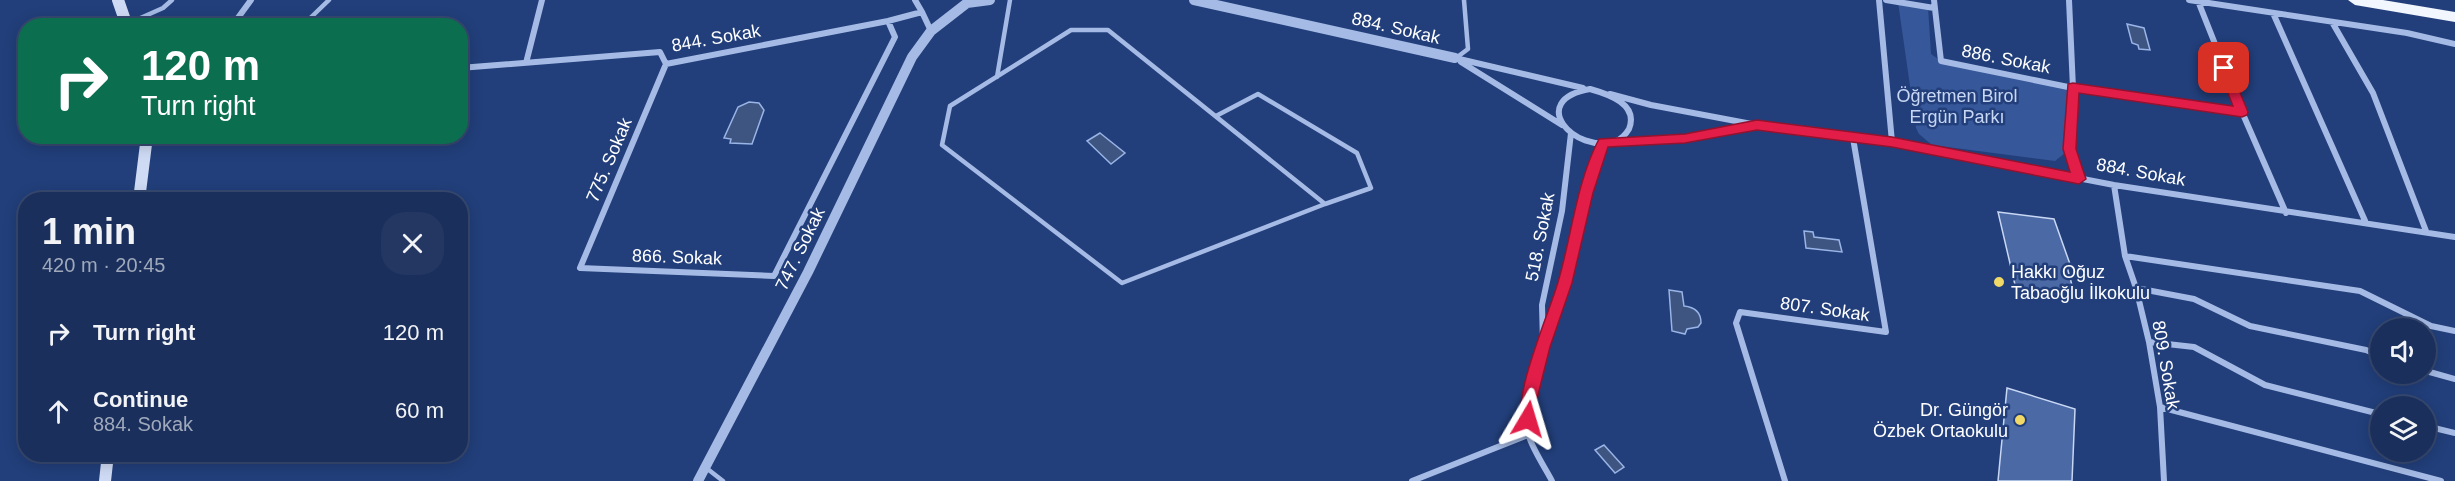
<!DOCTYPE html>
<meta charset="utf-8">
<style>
:root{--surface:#1a2f5c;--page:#233762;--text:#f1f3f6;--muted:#9fa9bb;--line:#384a72}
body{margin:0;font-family:Helvetica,sans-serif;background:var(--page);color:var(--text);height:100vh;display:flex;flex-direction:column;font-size:22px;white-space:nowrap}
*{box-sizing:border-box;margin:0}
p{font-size:20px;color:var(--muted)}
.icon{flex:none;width:33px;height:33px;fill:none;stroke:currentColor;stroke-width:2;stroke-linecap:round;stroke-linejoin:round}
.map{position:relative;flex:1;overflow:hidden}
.sheet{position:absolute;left:18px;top:192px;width:450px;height:270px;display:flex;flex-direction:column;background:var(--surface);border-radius:24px;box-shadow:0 3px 15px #0003,0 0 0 2px var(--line)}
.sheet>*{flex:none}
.top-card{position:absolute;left:18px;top:18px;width:450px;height:126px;border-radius:24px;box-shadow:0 3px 15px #0003,0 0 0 2px var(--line);background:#0b6e4f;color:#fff;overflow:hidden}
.buttons{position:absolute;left:2370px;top:318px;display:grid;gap:12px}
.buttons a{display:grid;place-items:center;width:66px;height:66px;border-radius:50%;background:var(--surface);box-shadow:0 3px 15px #0003,0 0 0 2px var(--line);font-size:30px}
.pin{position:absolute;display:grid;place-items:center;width:51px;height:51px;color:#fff;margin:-26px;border-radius:12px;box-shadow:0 3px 9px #0006}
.me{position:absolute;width:66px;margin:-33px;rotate:7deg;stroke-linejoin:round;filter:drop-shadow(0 0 4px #0008)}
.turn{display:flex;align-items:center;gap:21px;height:126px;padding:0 24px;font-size:27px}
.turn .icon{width:78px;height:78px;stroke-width:2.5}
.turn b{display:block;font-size:42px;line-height:51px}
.round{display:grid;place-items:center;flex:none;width:63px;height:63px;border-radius:24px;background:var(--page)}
.overview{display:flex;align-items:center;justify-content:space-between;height:102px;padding:0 24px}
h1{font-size:36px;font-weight:600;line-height:45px}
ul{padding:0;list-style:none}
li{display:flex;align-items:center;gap:18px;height:78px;padding:0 24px}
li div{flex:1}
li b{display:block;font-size:22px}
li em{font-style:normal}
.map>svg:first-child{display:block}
</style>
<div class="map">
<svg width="2455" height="481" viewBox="0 0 2455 481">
<rect width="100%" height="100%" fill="#223f7b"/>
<path fill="#365799" d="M 1898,2 L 1928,7 L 1931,54 L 1941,61 L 2073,88 L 2070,149 L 2055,161 L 1932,145 L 1919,134 L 1916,128 Z"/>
<path fill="#3f5581" stroke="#99b4e6" stroke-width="1.5" d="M 2127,24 L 2144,28 L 2150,50 L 2139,49 L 2138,45 L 2132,43 Z
M 749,102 L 759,103 L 764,110 L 752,144 L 730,143 L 731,139 L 724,138 L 738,107 Z
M 1100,133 L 1125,153 L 1111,164 L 1087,141 Z
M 1804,231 L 1813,232 L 1814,237 L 1839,240 L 1842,252 L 1806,248 Z
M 1669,290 L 1682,292 L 1684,306 C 1694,307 1701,312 1701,323 L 1698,327 L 1687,329 L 1685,334 L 1672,331 Z
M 1604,445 L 1624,467 L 1615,473 L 1595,450 Z"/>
<path fill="#4b69a4" stroke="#c8d7f4" stroke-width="1.5" d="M 1998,212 L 2054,219 L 2071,267 L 2067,267 L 2075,296 L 2016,289 Z
M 2007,388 L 2075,409 L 2072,481 L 1998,481 Z"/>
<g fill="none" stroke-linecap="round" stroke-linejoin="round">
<path stroke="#a5bbe5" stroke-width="4.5" d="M 127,24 L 163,8 L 172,0
M 302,26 L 329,0
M 1071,30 L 1108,30 L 1325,204 L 1122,283 L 942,145 L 950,106 Z
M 1456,58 L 1468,49 L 1464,0
M 997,77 L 1010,0
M 1216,116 L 1258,94 L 1357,153 L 1371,188 L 1325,204
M 705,467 L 723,481"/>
<path stroke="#a5bbe5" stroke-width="6" d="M 915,0 L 922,12
M 1879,0 L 1892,142
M 1886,0 L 1934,8
M 1934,0 L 1941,61 L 2073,88 L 2242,112
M 2069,0 L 2073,88 L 2070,149 L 2079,179
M 2189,0 L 2407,33 L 2455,44
M 2198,1 L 2242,112 L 2286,213
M 2273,13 L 2366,223
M 235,22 L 247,26
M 2332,22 L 2373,93 L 2426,231
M 232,26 L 251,0
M 1455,58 L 1583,88
M 1461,62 L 1562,125
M 526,63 L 542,0
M 666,64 L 580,268 L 774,276 L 895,37 L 888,21
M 460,68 L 660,52 L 666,64 L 888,21 L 922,12 L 931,31
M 1590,89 C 1608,94 1639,104 1629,129 C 1626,134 1621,139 1616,141 C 1574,155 1526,100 1590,89 Z
M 1610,94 L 1651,105 L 1757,125 L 1892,142 L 2114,185 L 2455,237
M 1617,141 L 1685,139 L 1753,126
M 2114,185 L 2125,256 L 2136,288 L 2149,342 L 2160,407 L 2164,481
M 2125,256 L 2360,291 L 2431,326 L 2455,331
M 2136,288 L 2194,299 L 2250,326 L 2366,350 L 2380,356
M 2149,342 L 2194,347 L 2265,385 L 2380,414
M 1543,344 L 1542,305 L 1562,211 L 1571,133
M 2426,371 L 2455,379
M 2160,407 L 2441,481
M 2426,426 L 2455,433
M 1412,481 L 1528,435
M 1552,481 C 1546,469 1529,444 1528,432 C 1525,381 1549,332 1564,285 C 1579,239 1588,190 1603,143
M 1785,481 L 1736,323 L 1740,312 L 1886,332 L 1853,138"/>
<path stroke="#a5bbe5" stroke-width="10" d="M 1194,0 L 1455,58
M 698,481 L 808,272 L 912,57 L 931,31 L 967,3 L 990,0"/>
<path stroke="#cfdbf5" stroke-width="12" d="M 118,0 L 127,26
M 139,200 L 147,136
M 105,481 L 108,454"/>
<path fill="#f2f6fe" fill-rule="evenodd" d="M 2348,0 L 2383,0 L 2455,12 L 2455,22 L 2355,5 Z"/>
</g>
<path fill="#e11d48" stroke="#92132f" stroke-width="1.5" d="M 2224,63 L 2230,68 L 2248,112 L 2247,115 L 2242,117 L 2079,93 L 2076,149 L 2086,179 L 2079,184 L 1892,147 L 1757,130 L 1685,143 L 1608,147 L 1593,193 L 1572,283 L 1550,347 L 1536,403 L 1534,424 L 1528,426 L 1523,424 C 1511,398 1550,311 1558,282 C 1572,235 1576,183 1599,139 L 1685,134 L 1757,120 L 1892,137 L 2070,172 L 2063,149 L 2068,84 L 2073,83 L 2233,106 L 2218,68 Z"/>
<g fill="#f1d968" stroke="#223f7b" stroke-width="2">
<circle cx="1999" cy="282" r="6"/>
<circle cx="2020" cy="420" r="6"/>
</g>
<g text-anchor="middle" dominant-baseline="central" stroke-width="5" stroke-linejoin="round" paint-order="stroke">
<g font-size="18" fill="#fff" stroke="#223f7b">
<text transform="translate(1396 28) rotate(13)">884. Sokak</text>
<text transform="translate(716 38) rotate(-10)">844. Sokak</text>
<text transform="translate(2006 59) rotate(11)">886. Sokak</text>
<text transform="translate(609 160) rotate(-67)">775. Sokak</text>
<text transform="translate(2141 172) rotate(10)">884. Sokak</text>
<text transform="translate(1540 237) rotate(-79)">518. Sokak</text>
<text transform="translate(800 249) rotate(-64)">747. Sokak</text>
<text transform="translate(677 257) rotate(2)">866. Sokak</text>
<text transform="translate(1825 309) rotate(8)">807. Sokak</text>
<text transform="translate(2166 365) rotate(80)">809. Sokak</text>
</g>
<g font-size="18" fill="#c8d7f4" stroke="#223f7b">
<text x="1957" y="96">Öğretmen Birol<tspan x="1957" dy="21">Ergün Parkı</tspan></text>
</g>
<g font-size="18" fill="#fff" stroke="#223f7b" text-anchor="start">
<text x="2011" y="272">Hakkı Oğuz<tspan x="2011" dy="21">Tabaoğlu İlkokulu</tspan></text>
<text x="2008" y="410" text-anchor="end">Dr. Güngör<tspan x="2008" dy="21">Özbek Ortaokulu</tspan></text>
</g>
</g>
</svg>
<div class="buttons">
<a><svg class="icon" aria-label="sound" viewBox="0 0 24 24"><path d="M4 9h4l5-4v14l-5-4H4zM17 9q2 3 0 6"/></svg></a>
<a><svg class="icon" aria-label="layers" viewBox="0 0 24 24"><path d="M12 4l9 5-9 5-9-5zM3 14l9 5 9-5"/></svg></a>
</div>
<div class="pin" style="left:2224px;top:68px;background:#d93025"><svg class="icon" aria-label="arrive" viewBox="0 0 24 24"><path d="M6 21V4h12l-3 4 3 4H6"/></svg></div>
<svg class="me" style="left:1528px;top:419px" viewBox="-20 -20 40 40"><path d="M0-17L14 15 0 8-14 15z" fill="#e11d48" stroke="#fff" stroke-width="4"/></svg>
<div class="top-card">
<div class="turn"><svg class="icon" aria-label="right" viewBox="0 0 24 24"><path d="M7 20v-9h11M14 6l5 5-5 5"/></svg><div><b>120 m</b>Turn right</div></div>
</div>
<section class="sheet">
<div class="overview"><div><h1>1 min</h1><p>420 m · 20:45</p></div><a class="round"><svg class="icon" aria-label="close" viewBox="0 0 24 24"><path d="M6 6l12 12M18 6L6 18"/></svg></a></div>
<ul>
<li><svg class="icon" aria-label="right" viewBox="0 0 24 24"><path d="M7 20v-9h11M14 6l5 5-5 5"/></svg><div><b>Turn right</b></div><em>120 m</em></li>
<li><svg class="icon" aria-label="ahead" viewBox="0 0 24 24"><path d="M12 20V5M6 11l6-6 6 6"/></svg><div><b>Continue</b><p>884. Sokak</p></div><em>60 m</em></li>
</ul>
</section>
</div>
